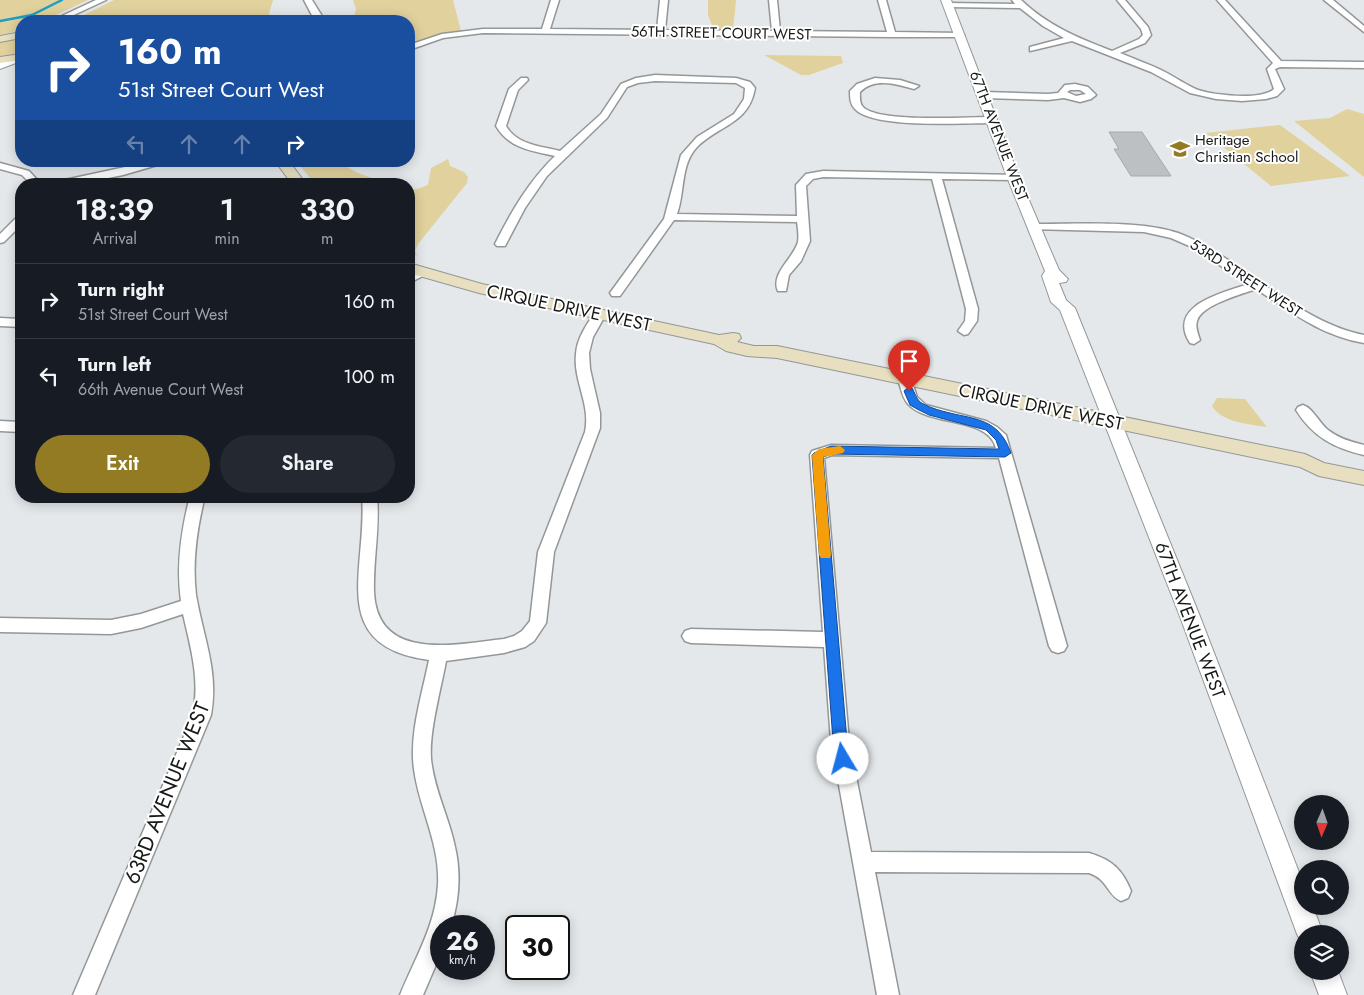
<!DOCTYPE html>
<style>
:root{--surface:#171b24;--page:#242831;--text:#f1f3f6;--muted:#9ea1a6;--line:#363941;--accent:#927b22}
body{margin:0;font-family:Jost,sans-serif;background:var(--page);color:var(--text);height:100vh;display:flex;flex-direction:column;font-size:19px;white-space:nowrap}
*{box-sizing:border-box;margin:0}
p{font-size:16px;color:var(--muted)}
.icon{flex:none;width:28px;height:28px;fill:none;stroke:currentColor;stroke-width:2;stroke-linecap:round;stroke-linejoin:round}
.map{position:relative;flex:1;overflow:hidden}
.drawer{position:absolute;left:15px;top:178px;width:400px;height:325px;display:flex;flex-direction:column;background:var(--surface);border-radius:20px;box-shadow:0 2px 12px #0003}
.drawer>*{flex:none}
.top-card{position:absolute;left:15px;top:15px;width:400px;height:152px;border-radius:20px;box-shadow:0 2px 12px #0003;background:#1a4fa0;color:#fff;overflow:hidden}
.needle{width:32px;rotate:182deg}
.buttons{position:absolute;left:1294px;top:795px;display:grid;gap:10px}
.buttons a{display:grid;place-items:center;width:55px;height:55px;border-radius:50%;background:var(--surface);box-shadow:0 2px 12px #0003;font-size:25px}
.speed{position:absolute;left:430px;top:915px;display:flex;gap:10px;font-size:25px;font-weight:700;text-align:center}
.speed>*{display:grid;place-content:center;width:65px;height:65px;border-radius:50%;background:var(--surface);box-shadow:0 2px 12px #0003;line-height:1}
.speed small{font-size:12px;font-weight:400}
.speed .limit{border:2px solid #111;border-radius:8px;background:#fff;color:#111}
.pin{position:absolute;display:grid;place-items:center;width:42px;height:42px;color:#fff;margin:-51px -21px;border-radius:50% 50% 50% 0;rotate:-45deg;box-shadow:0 0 5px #0007}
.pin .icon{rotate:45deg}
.me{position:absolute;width:55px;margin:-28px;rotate:352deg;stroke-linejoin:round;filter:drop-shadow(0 0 4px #0008)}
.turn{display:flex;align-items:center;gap:18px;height:105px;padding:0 20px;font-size:22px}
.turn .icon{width:65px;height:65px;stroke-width:2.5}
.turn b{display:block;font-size:35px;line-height:42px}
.lanes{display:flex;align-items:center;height:48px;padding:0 20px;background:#0003;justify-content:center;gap:25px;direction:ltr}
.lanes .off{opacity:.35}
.eta{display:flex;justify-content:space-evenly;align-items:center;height:85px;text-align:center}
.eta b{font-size:30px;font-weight:600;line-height:35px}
.action{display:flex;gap:10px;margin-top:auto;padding:10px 20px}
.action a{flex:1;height:58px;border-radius:30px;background:var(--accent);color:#fff;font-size:20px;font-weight:600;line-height:58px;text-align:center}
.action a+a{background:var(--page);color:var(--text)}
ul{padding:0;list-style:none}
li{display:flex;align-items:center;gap:15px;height:75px;padding:0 20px;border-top:1px solid var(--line)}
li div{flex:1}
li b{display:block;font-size:19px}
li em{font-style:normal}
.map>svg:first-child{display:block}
</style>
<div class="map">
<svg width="1364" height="995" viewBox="0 0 1364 995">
<rect width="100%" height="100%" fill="#e4e8ea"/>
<path fill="#e0d19d" d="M 0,0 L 88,0 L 43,21 L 21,21 L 21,30 L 0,35 Z
M 114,0 L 273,0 L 269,14 L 272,21 L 72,21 Z
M 353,0 L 453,0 L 461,31 L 442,34 L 409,45 L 409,21 L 353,21 L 356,9 Z
M 708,0 L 736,0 L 733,30 L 714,30 L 708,15 Z
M 21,38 L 21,54 L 0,57 L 0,42 Z
M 764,55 L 841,56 L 843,63 L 809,75 L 801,75 Z
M 1347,109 L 1364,114 L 1364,177 L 1294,121 L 1330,118 Z
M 1280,125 L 1350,176 L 1271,186 L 1206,133 Z
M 448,159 L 450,166 L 464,172 L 468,177 L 467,183 L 418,244 L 415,251 L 417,256 L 409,253 L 409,190 L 417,189 L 428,185 L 431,168 Z
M 296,161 L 337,161 L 356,172 L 387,184 L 315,184 Z
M 1217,398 L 1245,399 L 1267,427 C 1250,424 1222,423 1212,406 Z"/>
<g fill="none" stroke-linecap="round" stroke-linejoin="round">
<path stroke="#1d9fc3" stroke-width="2.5" d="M 0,21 L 32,15 L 62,0"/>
</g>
<path fill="#bcc0c2" stroke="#a6aaab" d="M 1109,132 L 1142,132 L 1171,176 L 1131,176 L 1114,149 L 1119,149 Z"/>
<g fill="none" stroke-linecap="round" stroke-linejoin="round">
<defs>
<path id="minor" d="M 96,0 L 106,0 L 61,21 L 51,21 Z
M 304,0 L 312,0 L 325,21 L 315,21 Z
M 551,0 L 559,0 L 550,29 L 657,30 L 660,0 L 668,0 L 665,30 L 772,31 L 769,0 L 777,0 L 780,31 L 887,32 L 878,0 L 886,0 L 895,32 L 960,33 L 964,35 L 960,37 L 892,37 L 483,33 L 443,38 L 409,50 L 409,45 L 442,34 L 483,29 L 542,29 Z
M 1012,0 L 1021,0 C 1047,25 1078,38 1112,51 L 1139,39 L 1143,35 L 1141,29 L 1117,0 L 1125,0 L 1148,27 L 1151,35 L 1145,43 L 1120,53 C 1134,59 1149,64 1163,71 C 1175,77 1186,85 1198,90 C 1214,95 1261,101 1274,89 L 1267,69 L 1273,63 L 1217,0 L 1225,0 L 1281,61 L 1364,62 L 1364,68 L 1280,67 L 1275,69 L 1284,89 L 1277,96 L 1266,99 L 1242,101 L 1216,99 L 1190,93 L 1151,72 L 1072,41 L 1030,51 L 1030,47 L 1064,38 L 1043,26 L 1020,8 L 948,7 L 944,5 L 948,3 L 1015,4 Z
M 1324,0 L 1333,0 L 1364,26 L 1364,32 Z
M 655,75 L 736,78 L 750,82 L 755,88 C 749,124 719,125 697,147 C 680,165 685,193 677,214 L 797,216 L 796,185 L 806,174 L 823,171 L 1017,175 L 1018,177 L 1013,180 L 942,179 L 978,309 L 977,321 L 968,334 L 964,335 L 958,331 L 965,321 L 966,309 L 932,179 L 823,177 L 813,179 L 806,186 L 810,241 L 801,261 L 789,275 L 786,291 L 778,291 C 770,274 793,259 798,242 C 799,236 798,228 797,222 L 674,220 L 620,296 L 612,296 L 610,293 L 664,219 L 681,155 L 697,137 L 734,114 L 744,99 L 745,88 L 736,83 L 655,81 L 638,83 L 627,87 L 607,118 L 547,176 L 525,208 L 505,246 L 497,246 L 495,244 C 511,212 529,181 555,156 C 531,151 509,148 496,126 L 509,89 L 521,78 L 527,78 L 528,80 L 518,90 L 506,126 C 517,145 540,146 560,151 L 601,114 L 621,84 L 636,78 Z
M 875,78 L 900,80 L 919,86 L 914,89 C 897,84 874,77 860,92 C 860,96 859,103 863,107 C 879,123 966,117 991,117 L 996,120 L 991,123 C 964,123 873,129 855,109 C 850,104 850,97 850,91 L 857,84 Z
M 1075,84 L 1088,87 L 1096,95 L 1091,99 L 1080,102 L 1064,98 L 1048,100 L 984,98 L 979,95 L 984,92 L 1048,94 L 1058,93 L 1065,85 ZM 1070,90 L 1080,90 L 1086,94 L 1076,96 L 1067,92 Z
M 153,161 L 171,161 L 123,175 L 78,184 L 55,184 L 60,181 Z
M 0,163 L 29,171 L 41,184 L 31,184 L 22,175 L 0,169 Z
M 21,216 L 21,225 L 4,242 L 0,243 L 0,234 L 17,217 Z
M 1034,224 C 1075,224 1141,220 1178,233 C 1195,239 1210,249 1225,258 C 1266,285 1315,326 1364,335 L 1364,343 C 1320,335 1293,313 1256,289 C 1242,294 1201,305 1197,321 C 1195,327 1198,334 1200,340 L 1194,344 L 1190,343 C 1166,305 1223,293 1248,284 L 1194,248 L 1171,238 L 1144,232 L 1030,229 L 1028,227 L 1030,225 Z
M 423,268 L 429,272 L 427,274 L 409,283 L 409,275 Z
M 600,310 L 606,314 L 593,337 L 589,353 L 590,369 L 600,413 L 600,428 L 554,552 L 546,623 L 534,641 L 525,647 L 504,653 L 446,661 C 441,689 429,731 431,759 C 434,790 449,817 455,847 C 461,873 459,901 451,926 L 441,926 L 441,953 L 423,995 L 400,995 C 415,958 436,925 438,884 C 440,843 419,808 414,769 C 409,734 422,695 429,660 C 325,646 368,568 362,496 L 377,496 C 380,528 373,560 374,592 C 377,663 457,644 504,639 L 514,636 L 522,631 L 530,621 L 538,552 L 585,432 C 591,404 573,381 576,354 C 577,338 587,324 596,311 Z
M 0,318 L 21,319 L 21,327 L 0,326 Z
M 905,375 L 910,376 L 917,397 L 926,405 L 986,421 L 997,427 L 1006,435 L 1067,646 L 1064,651 L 1058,653 L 1052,651 L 1049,646 L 999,458 L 832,455 L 824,458 L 849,741 L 871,852 L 1089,853 C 1112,860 1122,869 1131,891 L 1128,898 L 1121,901 C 1107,895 1108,879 1089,873 L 875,872 L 899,995 L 877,995 L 831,741 L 824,647 L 691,643 L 685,641 L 682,636 L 685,631 L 691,629 L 823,632 L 810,455 L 812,451 L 831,445 L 996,448 C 988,416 929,427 908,404 C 902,397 901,388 898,379 L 900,376 Z
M 1303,405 C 1313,408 1319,423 1328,430 C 1338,438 1351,442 1364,445 L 1364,455 C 1334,448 1313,437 1296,410 L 1298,407 Z
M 0,421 L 21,422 L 21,432 L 0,431 Z
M 190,496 L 205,496 C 197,528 192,562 196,595 C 203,637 219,671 211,715 L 95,995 L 73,995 L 193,715 C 200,679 191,649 183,614 L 141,628 L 111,634 L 0,632 L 0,618 L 111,620 L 141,614 L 181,601 C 176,566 181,531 190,496 Z"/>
<path id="tertiary" d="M 941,0 L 951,0 L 1019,177 L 1059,270 L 1068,279 L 1066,282 L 1059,283 L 1066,300 L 1075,308 L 1199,614 L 1302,880 L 1302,906 L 1313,906 L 1323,934 L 1302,934 L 1302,944 L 1297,934 L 1179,614 L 1060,310 L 1051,302 L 1042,276 L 1045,271 L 1007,177 Z
M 21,54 L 21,61 L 0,69 L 0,62 Z
M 1310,971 L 1338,971 L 1347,995 L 1319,995 Z"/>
<path id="secondary" d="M 21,32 L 21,38 L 0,42 L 0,36 Z
M 21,54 L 21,60 L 0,63 L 0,57 Z
M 275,161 L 289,161 L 306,184 L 292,184 Z
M 409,263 L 482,284 L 719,335 L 733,333 L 739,334 L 741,338 L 737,342 L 754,346 L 777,346 L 1305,454 L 1324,463 L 1364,471 L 1364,485 L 1319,476 L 1300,467 L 777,358 L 747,356 L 726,351 L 714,344 L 479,293 L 409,273 Z"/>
</defs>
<use href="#minor" stroke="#939798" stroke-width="3"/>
<use href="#tertiary" stroke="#939798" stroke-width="2"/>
<use href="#secondary" stroke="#939798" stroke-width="2"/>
<use href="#minor" fill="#fff" fill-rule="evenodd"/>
<use href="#tertiary" fill="#fff" fill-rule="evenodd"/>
<use href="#secondary" fill="#e7dfbf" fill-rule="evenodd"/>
</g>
<path fill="#1a73e8" stroke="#114b97" d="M 909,387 L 912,388 C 915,393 916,398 920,402 C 926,406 935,409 942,411 C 975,420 998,417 1011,453 L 1005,457 L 832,454 L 823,457 L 847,741 L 850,759 L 848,763 L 843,765 L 838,763 L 833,741 L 812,455 L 814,453 L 831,446 L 999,449 L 996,440 L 986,430 L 929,415 L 917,409 L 910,405 L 904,391 Z"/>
<path fill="#f59e0b" d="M 840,446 L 845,450 L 843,453 L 823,457 L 831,555 L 830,558 L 821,558 L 819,555 L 812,455 L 819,449 Z"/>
<defs>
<symbol id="school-bare" viewBox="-9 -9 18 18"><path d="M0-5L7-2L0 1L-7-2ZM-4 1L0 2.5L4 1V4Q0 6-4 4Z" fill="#927b22" stroke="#fff" stroke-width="2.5" paint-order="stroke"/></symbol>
</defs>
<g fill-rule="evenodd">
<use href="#school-bare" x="1166" y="135" width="28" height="28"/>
</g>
<g text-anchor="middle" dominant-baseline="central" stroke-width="4" stroke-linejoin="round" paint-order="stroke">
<g font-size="15" fill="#171919" stroke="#fff">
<text transform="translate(721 33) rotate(1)">56TH STREET COURT WEST</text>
<text transform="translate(999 136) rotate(69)">67TH AVENUE WEST</text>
<text transform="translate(1246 278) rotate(33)">53RD STREET WEST</text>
</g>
<g font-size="15" fill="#171919" stroke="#fff" text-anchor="start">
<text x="1195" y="140">Heritage<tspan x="1195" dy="17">Christian School</tspan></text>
</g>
<g font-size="18" fill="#171919" stroke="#fff">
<text transform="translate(569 308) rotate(12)">CIRQUE DRIVE WEST</text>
<text transform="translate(1041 407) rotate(12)">CIRQUE DRIVE WEST</text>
<text transform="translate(1190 620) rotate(69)">67TH AVENUE WEST</text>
</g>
<g font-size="21" fill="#171919" stroke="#fff">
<text transform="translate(167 793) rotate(-68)">63RD AVENUE WEST</text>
</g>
</g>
</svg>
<div class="buttons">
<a><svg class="needle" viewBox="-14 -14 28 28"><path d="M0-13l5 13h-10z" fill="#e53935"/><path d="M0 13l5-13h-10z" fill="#9ea1a6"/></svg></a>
<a><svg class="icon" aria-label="search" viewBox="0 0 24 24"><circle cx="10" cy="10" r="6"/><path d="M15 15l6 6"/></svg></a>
<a><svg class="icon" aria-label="layers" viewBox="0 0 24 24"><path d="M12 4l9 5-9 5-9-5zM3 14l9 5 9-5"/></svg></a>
</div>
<div class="speed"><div>26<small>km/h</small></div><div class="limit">30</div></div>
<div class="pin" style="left:909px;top:391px;background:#d93025"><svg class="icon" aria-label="arrive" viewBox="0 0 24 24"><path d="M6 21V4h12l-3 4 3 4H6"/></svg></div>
<svg class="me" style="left:843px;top:759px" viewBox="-20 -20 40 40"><circle r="19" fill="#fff"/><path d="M0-13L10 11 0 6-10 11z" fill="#1a73e8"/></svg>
<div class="top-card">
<div class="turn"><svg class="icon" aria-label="right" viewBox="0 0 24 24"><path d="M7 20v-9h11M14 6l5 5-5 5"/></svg><div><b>160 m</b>51st Street Court West</div></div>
<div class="lanes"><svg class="icon off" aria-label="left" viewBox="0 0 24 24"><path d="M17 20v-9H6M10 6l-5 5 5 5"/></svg><svg class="icon off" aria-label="ahead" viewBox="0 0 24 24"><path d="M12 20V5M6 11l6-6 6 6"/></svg><svg class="icon off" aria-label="ahead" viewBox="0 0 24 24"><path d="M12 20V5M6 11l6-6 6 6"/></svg><svg class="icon" aria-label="right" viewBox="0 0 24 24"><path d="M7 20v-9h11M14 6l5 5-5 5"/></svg></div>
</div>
<section class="drawer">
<div class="eta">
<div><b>18:39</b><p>Arrival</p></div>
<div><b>1</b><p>min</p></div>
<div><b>330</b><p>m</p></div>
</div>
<ul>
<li><svg class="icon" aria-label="right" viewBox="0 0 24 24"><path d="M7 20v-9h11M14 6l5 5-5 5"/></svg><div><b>Turn right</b><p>51st Street Court West</p></div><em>160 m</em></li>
<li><svg class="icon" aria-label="left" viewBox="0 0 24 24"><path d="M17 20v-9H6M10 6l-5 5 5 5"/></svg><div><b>Turn left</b><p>66th Avenue Court West</p></div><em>100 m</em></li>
</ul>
<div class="action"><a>Exit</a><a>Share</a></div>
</section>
</div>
